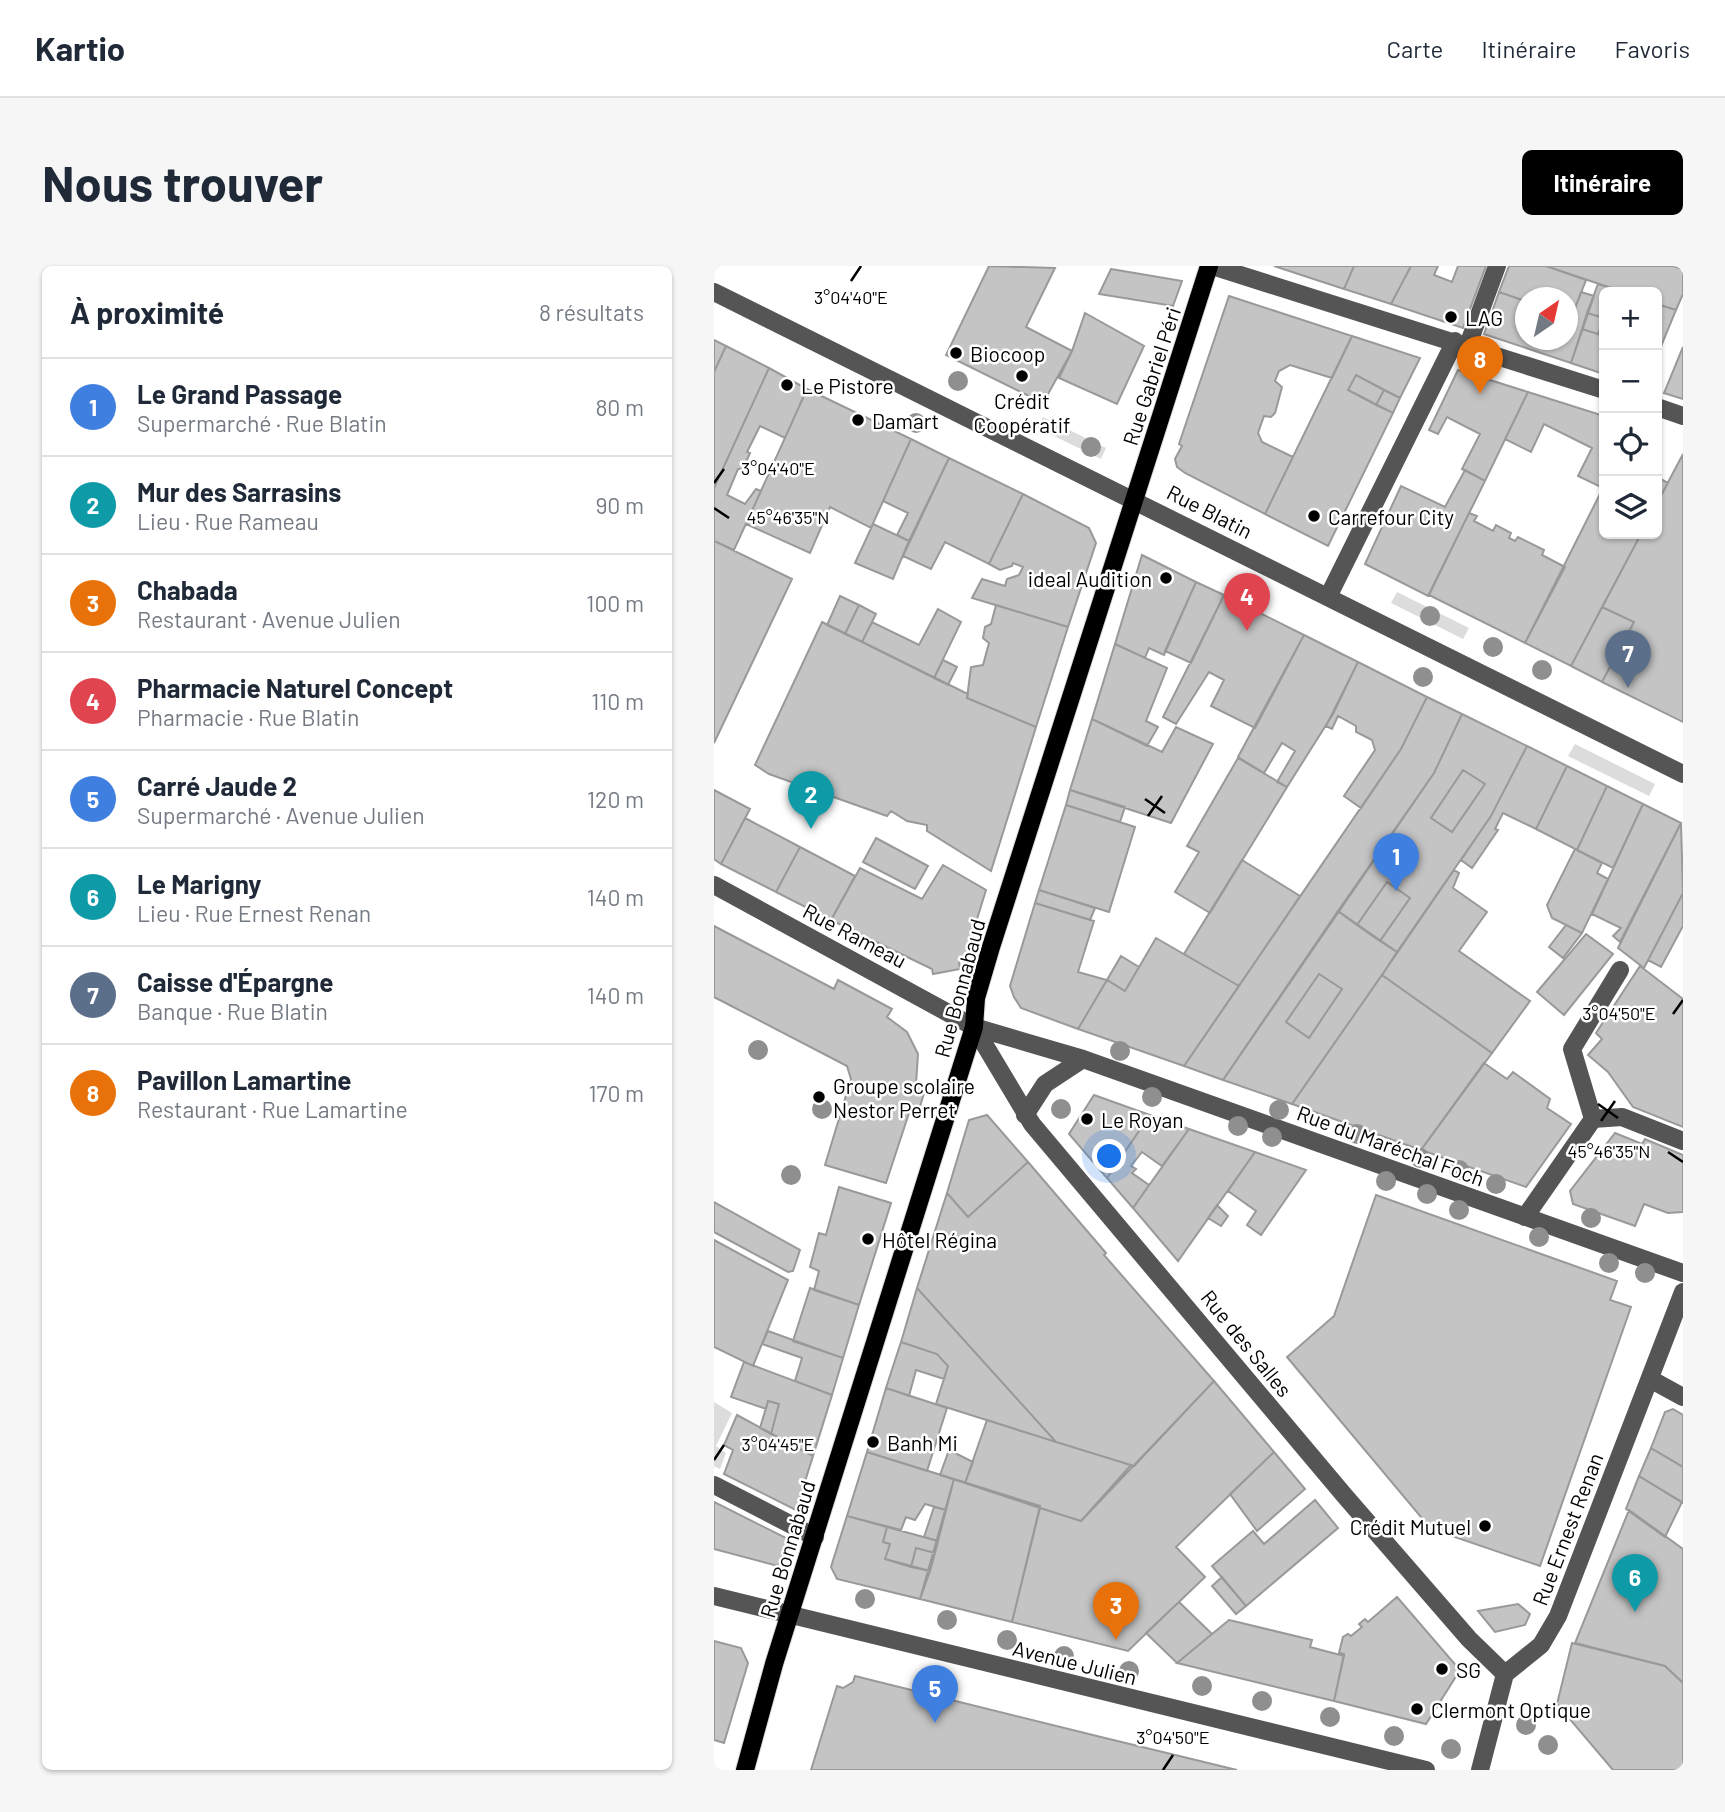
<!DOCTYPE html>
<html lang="fr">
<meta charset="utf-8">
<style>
body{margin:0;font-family:Barlow,sans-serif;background:#f6f6f7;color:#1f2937}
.controls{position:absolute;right:21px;top:21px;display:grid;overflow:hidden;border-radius:10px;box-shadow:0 2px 5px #0004}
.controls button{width:63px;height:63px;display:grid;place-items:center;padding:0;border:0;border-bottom:2px solid #e0e1e3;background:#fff;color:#1f2937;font:35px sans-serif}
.compass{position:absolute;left:801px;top:21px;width:63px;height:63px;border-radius:50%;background:#fff;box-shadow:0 2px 5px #0004;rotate:34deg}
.you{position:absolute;left:396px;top:891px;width:24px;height:24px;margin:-18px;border:5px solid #fff;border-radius:50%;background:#1a73e8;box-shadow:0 0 0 10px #1a73e833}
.badge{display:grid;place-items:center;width:46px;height:46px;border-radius:50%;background:#000;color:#fff;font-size:23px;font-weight:700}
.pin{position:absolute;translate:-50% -58px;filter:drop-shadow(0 2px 4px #0008)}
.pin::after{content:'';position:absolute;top:37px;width:24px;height:21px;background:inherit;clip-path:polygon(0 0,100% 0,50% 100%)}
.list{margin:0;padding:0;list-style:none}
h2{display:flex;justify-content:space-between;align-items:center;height:91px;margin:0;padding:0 28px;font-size:30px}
h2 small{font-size:23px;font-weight:400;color:#747a83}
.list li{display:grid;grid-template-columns:46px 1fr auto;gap:21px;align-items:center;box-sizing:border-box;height:98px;padding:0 28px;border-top:2px solid #e0e1e3}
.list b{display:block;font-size:26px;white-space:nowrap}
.list p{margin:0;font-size:23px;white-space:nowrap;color:#747a83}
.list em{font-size:23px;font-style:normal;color:#747a83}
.icon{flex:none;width:38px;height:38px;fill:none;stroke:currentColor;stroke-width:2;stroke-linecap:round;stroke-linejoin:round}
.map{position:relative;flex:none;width:969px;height:1504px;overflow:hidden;border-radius:10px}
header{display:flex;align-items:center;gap:42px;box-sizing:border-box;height:98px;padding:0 35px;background:#fff;border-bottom:2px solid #e0e1e3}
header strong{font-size:33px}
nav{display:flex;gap:38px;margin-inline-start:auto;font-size:24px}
.intro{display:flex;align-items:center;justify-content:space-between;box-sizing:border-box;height:168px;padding:0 42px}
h1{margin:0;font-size:49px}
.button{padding:18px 32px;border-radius:10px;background:#000;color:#fff;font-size:24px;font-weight:700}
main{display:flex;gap:42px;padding:0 42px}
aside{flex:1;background:#fff;border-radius:10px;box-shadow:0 2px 5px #0004}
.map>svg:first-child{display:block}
.green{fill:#dcdcdc}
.building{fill:#c4c4c4;stroke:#999;stroke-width:2;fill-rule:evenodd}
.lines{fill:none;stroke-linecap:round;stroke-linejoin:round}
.major-casing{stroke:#dbdbdb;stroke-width:20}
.minor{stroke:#555;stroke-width:18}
.major{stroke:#000;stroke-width:18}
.tree{fill:#8f8f8f}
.ticks{fill:none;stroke:#000;stroke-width:2.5}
.poi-dot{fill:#000;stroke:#fff;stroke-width:2.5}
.labels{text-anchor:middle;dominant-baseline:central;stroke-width:5;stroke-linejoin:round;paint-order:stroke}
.poi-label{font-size:21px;fill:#000;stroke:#fff;text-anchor:start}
.street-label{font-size:21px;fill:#000;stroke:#fff}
.ticks-label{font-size:18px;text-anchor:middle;fill:#000;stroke:#fff;stroke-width:5;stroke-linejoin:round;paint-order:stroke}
</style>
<header>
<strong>Kartio</strong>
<nav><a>Carte</a><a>Itinéraire</a><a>Favoris</a></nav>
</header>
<div class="intro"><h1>Nous trouver</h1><a class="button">Itinéraire</a></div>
<main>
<aside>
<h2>À proximité<small>8 résultats</small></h2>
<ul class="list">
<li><span class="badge" style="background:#3f7fe0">1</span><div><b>Le Grand Passage</b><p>Supermarché · Rue Blatin</p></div><em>80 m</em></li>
<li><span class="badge" style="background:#0f9aa8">2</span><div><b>Mur des Sarrasins</b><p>Lieu · Rue Rameau</p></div><em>90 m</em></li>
<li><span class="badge" style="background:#e8710a">3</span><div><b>Chabada</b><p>Restaurant · Avenue Julien</p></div><em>100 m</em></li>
<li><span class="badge" style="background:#e0444e">4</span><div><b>Pharmacie Naturel Concept</b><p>Pharmacie · Rue Blatin</p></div><em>110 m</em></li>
<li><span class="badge" style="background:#3f7fe0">5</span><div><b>Carré Jaude 2</b><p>Supermarché · Avenue Julien</p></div><em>120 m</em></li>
<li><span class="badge" style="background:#0f9aa8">6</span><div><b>Le Marigny</b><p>Lieu · Rue Ernest Renan</p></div><em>140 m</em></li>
<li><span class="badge" style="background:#5c6f8a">7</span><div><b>Caisse d'Épargne</b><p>Banque · Rue Blatin</p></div><em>140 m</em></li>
<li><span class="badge" style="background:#e8710a">8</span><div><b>Pavillon Lamartine</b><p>Restaurant · Rue Lamartine</p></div><em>170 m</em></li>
</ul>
</aside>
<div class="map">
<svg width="969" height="1504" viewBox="0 0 969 1504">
<rect width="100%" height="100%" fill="#fff"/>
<path class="green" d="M329 151 392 182 387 193 324 162Z
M683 326 755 362 749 373 677 337Z
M861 478 941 518 935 530 854 490Z
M0 1136 18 1147 2 1180 12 1187 6 1203 0 1200Z"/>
<path class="building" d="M275 0 341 2 312 61 358 85 329 137 232 89Z
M560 0H640L630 23Z
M640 0H697L677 38 630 23Z
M697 0H724L720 9 738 16 744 0H772L749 62 677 38Z
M795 0H832L872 14 858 50 853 48V32H811V35L785 26Z
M832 0H959L969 3V28L962 44 943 38V26H909Z
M397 3 468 15 459 40 385 28Z
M884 18 909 26H890V52L873 47Z
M785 26 811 35V74H853V48L858 50 867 26 880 30 857 97 770 68Z
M515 30 638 70 618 112 576 99 565 105 561 115 568 121 561 147 557 151 550 150 544 167 548 176 579 191 551 248 471 207 463 201 461 193 468 180 465 178Z
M943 38 962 44 943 90Z
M371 47 430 80 403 138 345 112 358 85Z
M873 47 890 52 884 68 868 63Z
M868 63 890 70V108L857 97Z
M638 70 706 92 686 132 642 109 634 124 679 147 614 280 551 248Z
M0 74 12 80 0 106Z
M12 80 55 102 0 222V106Z
M969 81V133L950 127Z
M55 102 93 123 71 172 46 160 33 186 36 187 29 203H24L13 229 31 238 42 223 47 225 20 284 0 275V222Z
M744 104 814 126 771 215 748 203 766 168 733 151 724 168 715 164Z
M642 109 670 124 662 139 634 124Z
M93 123 197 173 157 262 116 241 96 287 32 258Z
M670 124 686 132 679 147 662 139Z
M814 126 890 150 889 222 864 210 878 182 830 158 817 186 791 173Z
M197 173 235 192 195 275 183 269 194 247 169 235Z
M969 188V456L888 416 920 356 888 341 927 268H943V237Z
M235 192 309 228 275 298 231 276 217 303 189 290Z
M751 204 771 215 714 330 651 298 687 220 731 241Z
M943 211 954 217 943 237Z
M890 220V268H927L857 400 811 377Z
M309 228 375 262 382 277 354 361 258 332 268 313 291 320 293 313 305 309 309 301 299 297 298 300 286 304 275 298Z
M755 247 763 250 760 255 779 265 782 259 797 267 795 272 801 275 804 271 830 284 828 289 851 301 811 377 715 329Z
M159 258 195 275 179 313 141 297Z
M0 275 78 313 0 477Z
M428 289 482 316 450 389 435 382 431 392 401 378Z
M482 316 510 329 477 397 451 385Z
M510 329 590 369 541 462 497 440 510 414 495 406 462 458 449 451Z
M126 330 145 339 131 368 113 359Z
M145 339 162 348 148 376 131 368Z
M282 339 354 361 322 461 253 432 257 401 269 399 275 377 269 372 271 361 277 358Z
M888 341 920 356 888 416 857 400Z
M224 343 247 356 220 412 148 376 158 356 205 379Z
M108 356 254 428 253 432 322 461 277 605 213 565V559L193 555 177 545 173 550 55 508 41 499Z
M590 369 644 396 619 448 573 521 563 516 581 485 568 477 550 507 524 491Z
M401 378 453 402 432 455 444 461 433 480 378 453Z
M229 394 243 401 234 419 220 412Z
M644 396 713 431 687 483 647 542 630 530 661 484 658 474 642 466V460L624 450 618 463 612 460Z
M713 431 748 448 720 507 509 814 470 800 687 483Z
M748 448 813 480 777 550 683 686 666 675 696 632 673 616 643 659 624 645 720 507ZM749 504 771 518 738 566 717 552Z
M378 453 448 486 462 461 499 478 457 557 356 524Z
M813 480 853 500 822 563 789 547 781 563 784 564 782 567 758 602 747 594 777 550Z
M524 492 573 521 496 647 461 626 485 586 473 580Z
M853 500 893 520 863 584 822 563Z
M749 504 771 518 738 566 717 552Z
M893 520 929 538 899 602 863 584Z
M0 524 36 543 7 598 0 593Z
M356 524 411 541 406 556 352 539Z
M929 538 967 557 906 676 899 670 907 662 878 648Z
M352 539 421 561 395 646 325 624Z
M31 552 86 581 62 626 7 598Z
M967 557 969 627 930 702 904 682Z
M162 572 214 600 201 623 149 596Z
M86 581 141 610 117 654 62 626Z
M861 583 888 597 883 607 894 613 868 667 838 652 833 639Z
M528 594 586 630 525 720 470 688Z
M229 599 272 624 251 692 245 694 246 703 219 708 218 703 117 654 146 602 208 633Z
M740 604 745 607 739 622 773 646 745 685 816 735 778 787 668 709Z
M673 616 696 632 666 675 643 659Z
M325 624 381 642 376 654 321 637Z
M969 627V660L947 701 934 694Z
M321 637 380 655 364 706 393 714 364 763 307 742 300 731 296 720Z
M624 645 683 686 668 709 578 838 509 814ZM605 708 628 723 595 772 572 756Z
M852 659 868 667 849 692 835 681Z
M0 660 120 723 124 714 178 743 173 751 193 766 204 788 202 818 212 821 205 844 197 841 172 917 111 899 137 813 133 800 0 731Z
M872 668 899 688 850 749 823 726Z
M442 672 525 720 470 800 364 763 393 714 411 725Z
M407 690 425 701 411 725 393 714Z
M926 700 969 733V861L919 841 894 806 874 789 888 773 882 767Z
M605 708 628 723 595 772 572 756Z
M668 709 778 787 707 884 578 838Z
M770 797 793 813 799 806 836 833 833 842 857 858 812 921 707 884Z
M380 829 436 849 393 912 355 868Z
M273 849 314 896 254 951 233 927 255 854Z
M436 849 475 863 448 900 428 886 417 900 422 903 418 907 435 919 419 942 393 912Z
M475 863 541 886 464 995 419 942Z
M901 867 928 878 931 873 969 889V946L954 947 930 938 921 960 859 938 856 925Z
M541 886 592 904 547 969 533 959 542 945 514 925Z
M314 896 392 987 390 989 500 1115 420 1200 342 1176 203 1022 233 927 254 951Z
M125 921 177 937 145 1039 100 1024 105 1005 96 1001 105 967 112 969Z
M662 929 903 1015 896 1034 917 1041 826 1300 717 1263 573 1091 620 1050Z
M0 936 86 984 79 1005 74 1006 0 966Z
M503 939 514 950 507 960 494 952Z
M0 974 74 1014 39 1100 0 1081Z
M96 1022 145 1039 129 1092 79 1075Z
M203 1022 342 1176 222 1138 234 1100 223 1088 187 1076Z
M54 1065 129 1092 118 1129 81 1115 88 1092 48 1078Z
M187 1076 223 1088 234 1100 230 1113 202 1104 195 1130 172 1122Z
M30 1096 118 1129 99 1190 57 1168 65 1138 54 1135 52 1143 17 1131Z
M500 1115 560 1186 462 1281 491 1311 414 1385 298 1356 326 1242 367 1255Z
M172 1122 233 1142 213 1205 153 1186Z
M54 1135 65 1138 57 1168 46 1162Z
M959 1143 969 1149V1201L937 1182 951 1146Z
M23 1149 99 1190 82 1244 10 1208 19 1184 10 1179Z
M273 1154 342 1176 417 1199 367 1255 326 1242 251 1217Z
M937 1182 969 1201V1237L925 1210Z
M235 1184 259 1196 251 1217 226 1209Z
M153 1186 240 1213 232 1244 211 1238 201 1254 192 1251 187 1264 133 1250Z
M560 1186 591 1223 543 1265 516 1228Z
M925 1210 968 1236 951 1271 912 1243Z
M240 1213 326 1240 298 1356 206 1333Z
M601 1234 624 1262 532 1340 498 1300 539 1265 550 1278Z
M0 1236 74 1273 64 1300 0 1283Z
M220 1241 232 1244 224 1275 210 1271Z
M915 1244 969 1283V1417L951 1400 861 1377Z
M133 1250 173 1261 169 1276 176 1278 171 1293 216 1305 206 1333 123 1313 117 1301Z
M173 1261 224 1275 221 1287 202 1282 197 1301 171 1293 176 1278 169 1276Z
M202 1282 221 1287 216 1305 197 1301Z
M508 1311 532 1340 522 1348 498 1320Z
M683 1331 746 1404 712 1458 620 1435 630 1388 625 1387 629 1371 634 1368 637 1370 648 1361 645 1358 651 1353 654 1356Z
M465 1336 498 1368 463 1397 432 1367Z
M804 1338 816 1348 811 1359 781 1366 764 1345Z
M515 1354 598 1374 596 1381 630 1390 620 1435 463 1397Z
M0 1375 27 1382 34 1397 10 1477 0 1474Z
M858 1377 951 1400 969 1417V1504H899L843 1438Z
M141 1410 391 1472 523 1504H97L123 1420 129 1422 139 1416Z"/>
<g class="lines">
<defs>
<path id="major" d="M31 1504 60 1398 260 761 262 732 277 681 495 0"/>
</defs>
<use href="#major" class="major-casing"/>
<path class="minor" d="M498 0 890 124
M0 26 969 508
M754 79 783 0
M943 141 969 150
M614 331 741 75
M0 619 260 761 369 793 969 1007
M260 761 318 858 630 1229 755 1373 791 1408
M311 849 331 818 369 793
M879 853 908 851 969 875
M811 951 879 853 858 783 906 704
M936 1113 969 1131
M0 1219 101 1271
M0 1330 712 1504
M766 1504 791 1408 827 1379 844 1350 969 1026"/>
<use href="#major" class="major"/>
</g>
<g class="tree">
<circle cx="244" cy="115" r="10"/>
<circle cx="202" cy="157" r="10"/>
<circle cx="377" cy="181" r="10"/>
<circle cx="545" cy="328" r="10"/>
<circle cx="716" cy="350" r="10"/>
<circle cx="779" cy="381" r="10"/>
<circle cx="828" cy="404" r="10"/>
<circle cx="709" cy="411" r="10"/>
<circle cx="44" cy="784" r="10"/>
<circle cx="406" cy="785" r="10"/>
<circle cx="438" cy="831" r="10"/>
<circle cx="108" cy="843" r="10"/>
<circle cx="347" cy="843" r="10"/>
<circle cx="565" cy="844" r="10"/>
<circle cx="524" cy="860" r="10"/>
<circle cx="643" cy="868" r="10"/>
<circle cx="558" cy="871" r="10"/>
<circle cx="706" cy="892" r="10"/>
<circle cx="745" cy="904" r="10"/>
<circle cx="77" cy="909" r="10"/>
<circle cx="672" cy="915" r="10"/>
<circle cx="782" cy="918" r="10"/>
<circle cx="713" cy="928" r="10"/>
<circle cx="745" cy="944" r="10"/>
<circle cx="877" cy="952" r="10"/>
<circle cx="825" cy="971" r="10"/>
<circle cx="895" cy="997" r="10"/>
<circle cx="931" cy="1007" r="10"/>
<circle cx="151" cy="1333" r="10"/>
<circle cx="233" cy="1354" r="10"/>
<circle cx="293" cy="1374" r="10"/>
<circle cx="350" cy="1390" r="10"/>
<circle cx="415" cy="1405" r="10"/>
<circle cx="488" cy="1420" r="10"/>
<circle cx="548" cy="1435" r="10"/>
<circle cx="616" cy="1451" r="10"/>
<circle cx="812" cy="1459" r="10"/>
<circle cx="680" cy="1470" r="10"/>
<circle cx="834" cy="1479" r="10"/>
<circle cx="737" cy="1483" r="10"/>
</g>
<path class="ticks" d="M137 15 147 0M0 217 10 203M0 242 15 252M431 533 451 547M434 550 448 530M959 748 969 734M884 838 904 852M887 855 901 835M954 886 969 896M0 1194 10 1179M449 1504 459 1489"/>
<g class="poi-dot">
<circle cx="737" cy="51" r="7"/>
<circle cx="242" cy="87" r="7"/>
<circle cx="308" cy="110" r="7"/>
<circle cx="73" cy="119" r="7"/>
<circle cx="144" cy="154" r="7"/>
<circle cx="600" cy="250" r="7"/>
<circle cx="452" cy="312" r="7"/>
<circle cx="105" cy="831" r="7"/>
<circle cx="373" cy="853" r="7"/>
<circle cx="154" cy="973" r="7"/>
<circle cx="159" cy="1176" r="7"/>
<circle cx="771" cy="1260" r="7"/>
<circle cx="728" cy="1403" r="7"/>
<circle cx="703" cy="1443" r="7"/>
</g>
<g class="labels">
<g class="poi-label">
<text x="751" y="51">LAG</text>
<text x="256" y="87">Biocoop</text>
<text x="87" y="119">Le Pistore</text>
<text x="308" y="134" text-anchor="middle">Crédit<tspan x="308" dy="24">Coopératif</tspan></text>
<text x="158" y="154">Damart</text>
<text x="614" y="250">Carrefour City</text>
<text x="438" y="312" text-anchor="end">ideal Audition</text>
<text x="119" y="819">Groupe scolaire<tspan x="119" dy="24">Nestor Perret</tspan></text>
<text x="387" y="853">Le Royan</text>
<text x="168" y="973">Hôtel Régina</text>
<text x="173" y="1176">Banh Mi</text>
<text x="757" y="1260" text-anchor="end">Crédit Mutuel</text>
<text x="742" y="1403">SG</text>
<text x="717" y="1443">Clermont Optique</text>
</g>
<g class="street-label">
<text transform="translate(437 110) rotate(-72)">Rue Gabriel Péri</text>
<text transform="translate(496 245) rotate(27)">Rue Blatin</text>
<text transform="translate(141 669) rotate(28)">Rue Rameau</text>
<text transform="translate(245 722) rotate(-75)">Rue Bonnabaud</text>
<text transform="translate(677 879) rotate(20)">Rue du Maréchal Foch</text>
<text transform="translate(533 1077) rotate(51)">Rue des Salles</text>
<text transform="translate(853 1263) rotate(-69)">Rue Ernest Renan</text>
<text transform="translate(73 1283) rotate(-73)">Rue Bonnabaud</text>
<text transform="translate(361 1396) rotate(14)">Avenue Julien</text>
</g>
</g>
<g class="ticks-label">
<text x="137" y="38">3°04'40"E</text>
<text x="64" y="209">3°04'40"E</text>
<text x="74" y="258">45°46'35"N</text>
<text x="905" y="754">3°04'50"E</text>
<text x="895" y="892">45°46'35"N</text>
<text x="64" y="1185">3°04'45"E</text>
<text x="459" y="1478">3°04'50"E</text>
</g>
</svg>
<div class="controls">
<button>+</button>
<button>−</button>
<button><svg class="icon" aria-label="locate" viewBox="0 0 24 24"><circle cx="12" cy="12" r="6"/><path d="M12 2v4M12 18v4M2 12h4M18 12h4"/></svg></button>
<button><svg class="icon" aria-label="layers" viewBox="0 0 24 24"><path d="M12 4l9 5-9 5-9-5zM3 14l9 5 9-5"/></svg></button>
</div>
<svg class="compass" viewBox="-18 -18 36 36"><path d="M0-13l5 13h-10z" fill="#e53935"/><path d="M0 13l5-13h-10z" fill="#747a83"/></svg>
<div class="you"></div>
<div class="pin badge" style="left:682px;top:625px;background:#3f7fe0">1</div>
<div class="pin badge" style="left:97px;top:563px;background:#0f9aa8">2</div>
<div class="pin badge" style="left:402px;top:1374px;background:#e8710a">3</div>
<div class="pin badge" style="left:533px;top:365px;background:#e0444e">4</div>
<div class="pin badge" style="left:221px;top:1457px;background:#3f7fe0">5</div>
<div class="pin badge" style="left:921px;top:1346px;background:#0f9aa8">6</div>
<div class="pin badge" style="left:914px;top:422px;background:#5c6f8a">7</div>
<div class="pin badge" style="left:766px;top:128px;background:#e8710a">8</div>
</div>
</main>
